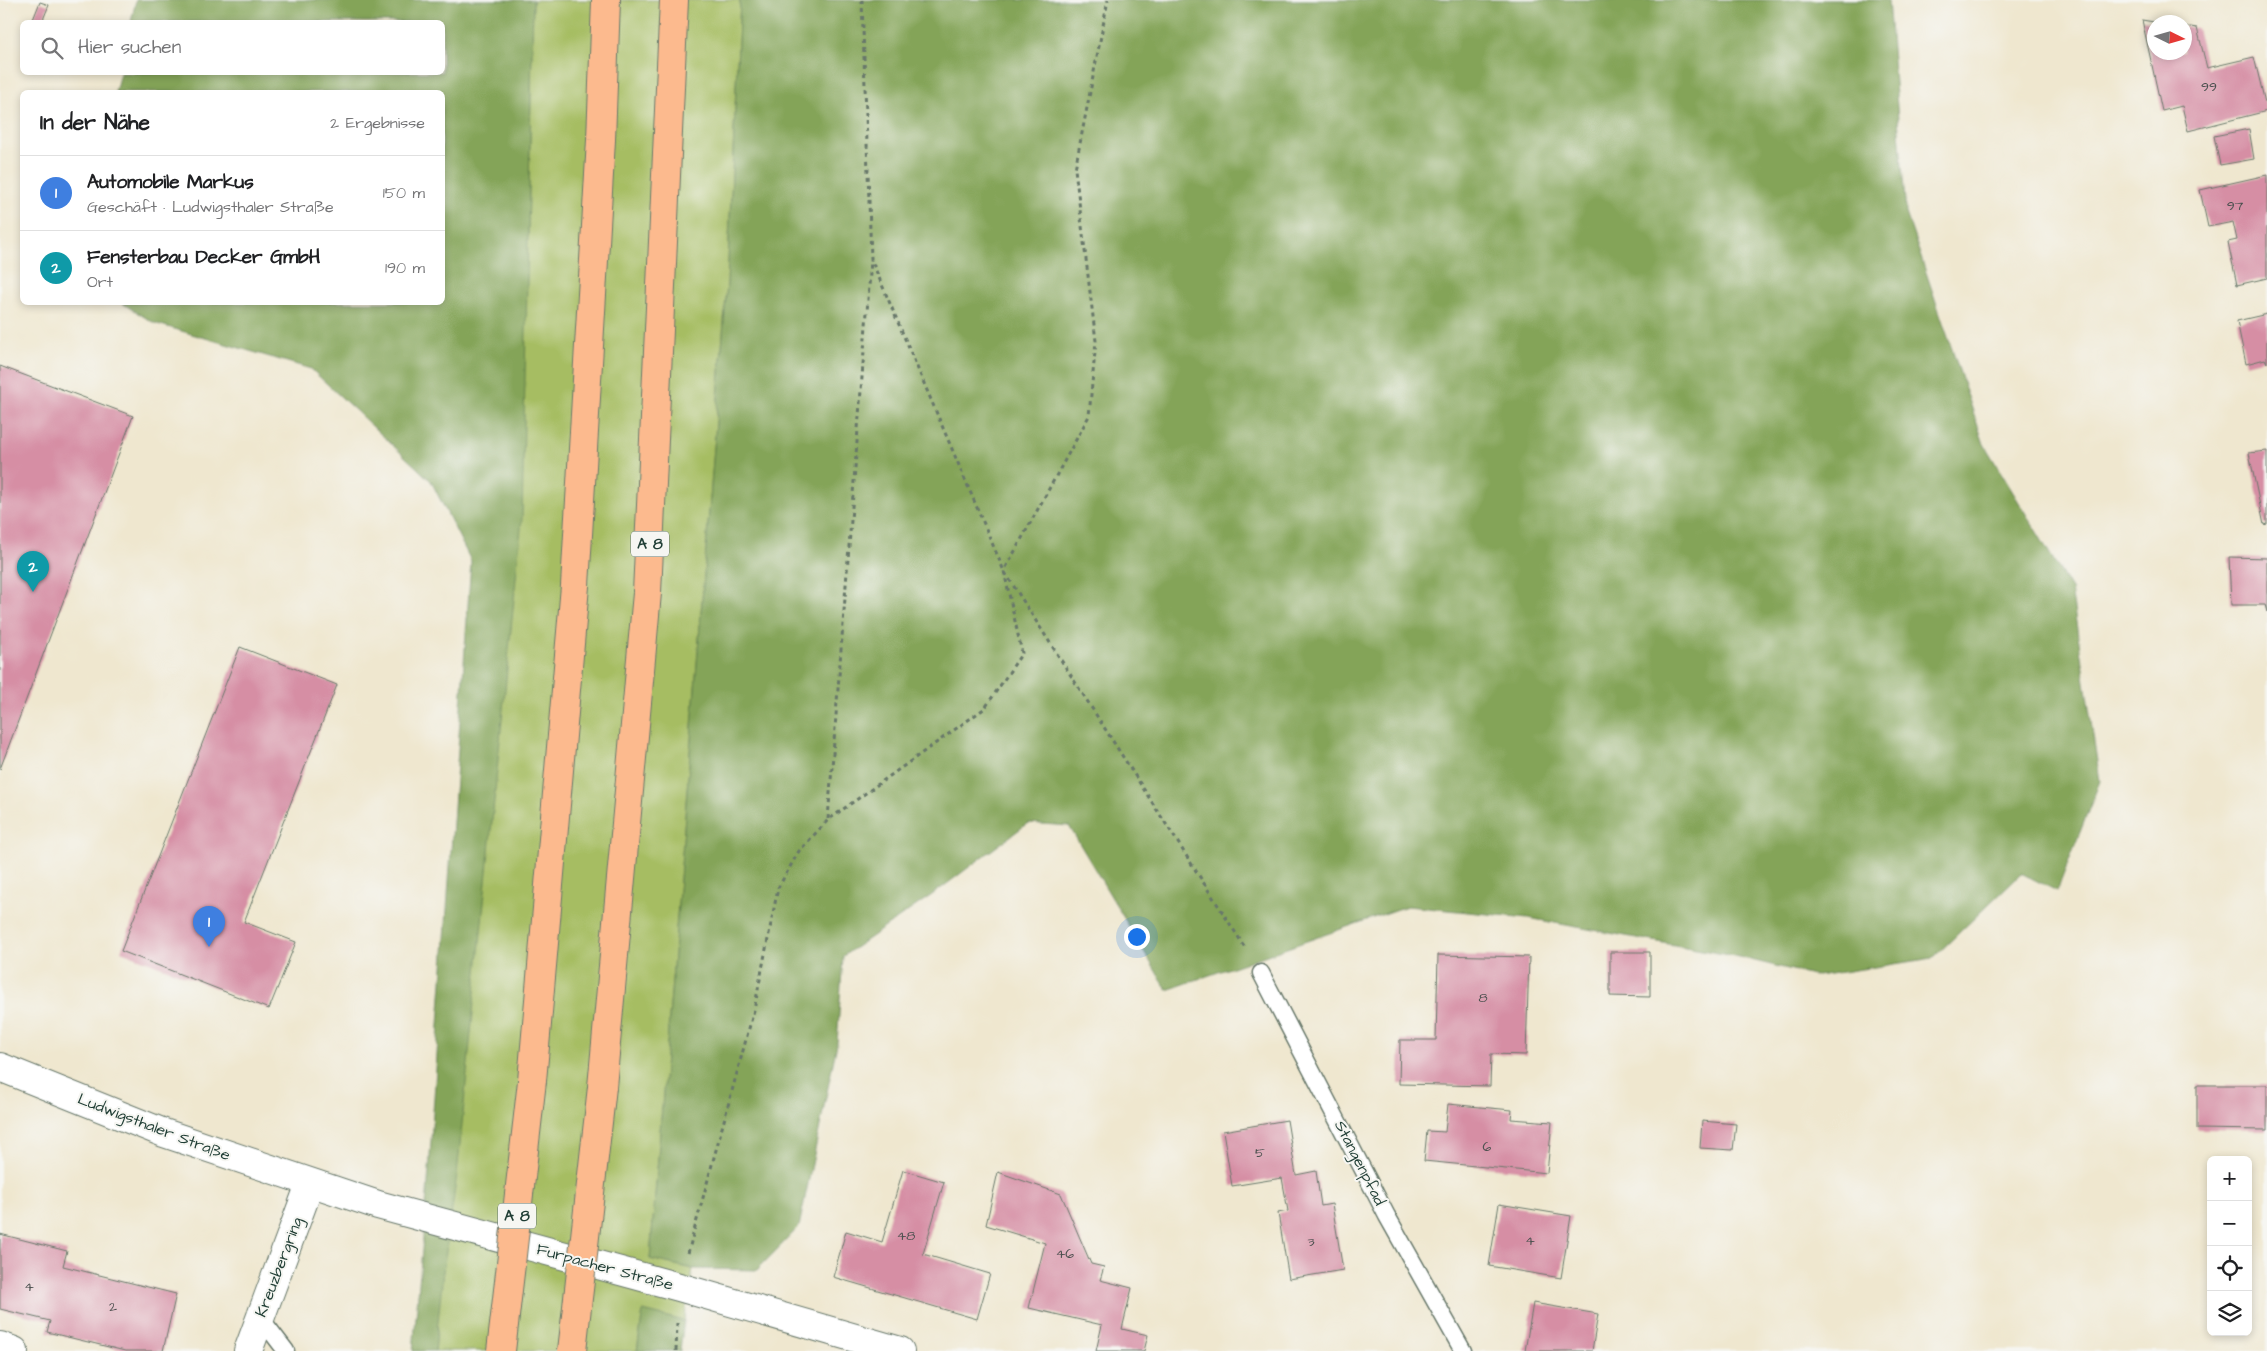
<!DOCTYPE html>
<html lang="de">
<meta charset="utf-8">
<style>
body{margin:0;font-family:"Architects Daughter",sans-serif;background:#f2f2f2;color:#202124}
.controls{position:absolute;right:15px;bottom:15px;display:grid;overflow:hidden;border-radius:8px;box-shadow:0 2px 8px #0003}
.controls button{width:45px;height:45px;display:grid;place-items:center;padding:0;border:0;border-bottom:1px solid #e0e0e0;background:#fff;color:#202124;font:25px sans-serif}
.compass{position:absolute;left:2147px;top:15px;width:45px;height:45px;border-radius:50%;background:#fff;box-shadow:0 2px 8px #0003;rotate:95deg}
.you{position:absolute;left:1136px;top:936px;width:18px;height:18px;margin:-12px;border:4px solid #fff;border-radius:50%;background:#1a73e8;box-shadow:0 0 0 8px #1a73e833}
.badge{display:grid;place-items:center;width:32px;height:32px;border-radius:50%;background:#1f6fb2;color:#fff;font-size:16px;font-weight:700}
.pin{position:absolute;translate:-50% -41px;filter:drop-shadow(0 1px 2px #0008)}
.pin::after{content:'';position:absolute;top:26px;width:18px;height:15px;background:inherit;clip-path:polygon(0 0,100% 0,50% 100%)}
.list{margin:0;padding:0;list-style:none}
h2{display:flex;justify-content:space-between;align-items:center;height:65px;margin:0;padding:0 20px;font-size:21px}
h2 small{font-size:16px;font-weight:400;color:#757577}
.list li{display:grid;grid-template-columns:32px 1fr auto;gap:15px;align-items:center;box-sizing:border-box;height:75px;padding:0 20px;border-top:1px solid #e0e0e0}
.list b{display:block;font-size:19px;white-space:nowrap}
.list p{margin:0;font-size:16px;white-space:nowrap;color:#757577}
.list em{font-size:16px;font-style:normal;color:#757577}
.icon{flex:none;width:28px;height:28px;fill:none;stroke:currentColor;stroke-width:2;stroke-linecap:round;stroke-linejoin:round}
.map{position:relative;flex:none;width:2267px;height:1351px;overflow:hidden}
.search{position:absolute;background:#fff;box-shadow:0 2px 8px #0003;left:20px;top:20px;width:425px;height:55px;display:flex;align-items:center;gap:12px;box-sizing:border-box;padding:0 18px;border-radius:8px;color:#757577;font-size:19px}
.panel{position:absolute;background:#fff;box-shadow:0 2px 8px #0003;left:20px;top:90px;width:425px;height:215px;border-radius:8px}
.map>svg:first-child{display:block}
.green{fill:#a6bd62;stroke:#627d4b}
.forest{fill:#84a458;stroke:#527046}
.building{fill:#d68ea4}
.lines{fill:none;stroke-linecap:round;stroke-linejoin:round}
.service-casing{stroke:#68786a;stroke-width:19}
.minor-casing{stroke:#68786a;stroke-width:30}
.tertiary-casing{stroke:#68786a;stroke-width:30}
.motorway-casing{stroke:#68786a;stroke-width:30}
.path{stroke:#68786a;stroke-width:3;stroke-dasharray:4 4;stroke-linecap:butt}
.service{stroke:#fff;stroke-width:16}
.minor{stroke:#fff;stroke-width:28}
.tertiary{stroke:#fff;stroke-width:28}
.motorway{stroke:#fcba8e;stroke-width:28}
.motorway-bridge-casing{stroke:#68786a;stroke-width:30;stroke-linecap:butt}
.motorway-bridge{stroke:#fcba8e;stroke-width:28}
.labels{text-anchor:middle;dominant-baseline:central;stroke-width:4;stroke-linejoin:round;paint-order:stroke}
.number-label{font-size:14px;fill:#4d5150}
.shield{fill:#f6f6f2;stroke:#60746d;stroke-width:1}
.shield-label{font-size:15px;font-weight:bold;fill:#1f3d34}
.street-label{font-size:16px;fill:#1f3d34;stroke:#f6f6f2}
</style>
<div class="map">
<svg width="2267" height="1351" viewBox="0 0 2267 1351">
<rect width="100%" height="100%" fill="#f6f6f2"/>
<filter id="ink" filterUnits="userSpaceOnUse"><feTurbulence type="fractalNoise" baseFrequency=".02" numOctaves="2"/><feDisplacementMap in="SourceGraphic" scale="10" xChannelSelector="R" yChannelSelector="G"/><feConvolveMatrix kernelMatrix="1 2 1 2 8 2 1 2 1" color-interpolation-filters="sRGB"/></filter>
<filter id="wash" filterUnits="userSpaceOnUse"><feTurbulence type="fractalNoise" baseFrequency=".0096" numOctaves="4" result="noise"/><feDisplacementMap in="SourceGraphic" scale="20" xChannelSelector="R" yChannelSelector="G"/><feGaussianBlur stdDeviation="1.12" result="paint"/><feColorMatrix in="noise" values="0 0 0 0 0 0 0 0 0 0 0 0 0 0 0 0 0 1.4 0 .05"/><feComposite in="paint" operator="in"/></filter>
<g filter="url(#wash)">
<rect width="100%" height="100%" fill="#efe7cf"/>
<path class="green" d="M533 0H740L727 284 650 1259 693 1269 684 1321 643 1312 637 1351H435L528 234Z"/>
<path class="forest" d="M136 0H533L522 518 457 1174 443 1272 435 1351H413L429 1170 471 561 431 481 311 369 154 323 122 303 442 302V92H115L120 73 442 72V22H131Z
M740 0H1888L1906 213 1984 444 2071 589 2100 781 2057 891 2021 873 1933 958 1817 976 1734 956 1528 918 1407 906 1167 990 1069 826 1028 823 932 895 843 956 837 1044 799 1227 757 1270 693 1269 650 1259 727 284Z
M643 1311 684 1321 680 1351H637Z"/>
<g id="blocks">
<path class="building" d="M40 2 49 5 42 22H32Z
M2142 20 2154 22V52H2184V26L2197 28 2207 68 2254 57 2267 111 2188 131 2182 106 2162 111Z
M2249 129 2254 159 2220 165 2214 136Z
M2267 175V278L2237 285 2228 242 2237 240 2233 222 2208 227 2200 190Z
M2267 314V363L2265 359 2246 364 2237 321Z
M0 366 133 416 0 769Z
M2267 451V524L2264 525 2249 453Z
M2229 557 2267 558V612L2265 605H2231Z
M240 647 337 685 244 922 296 942 269 1009 121 951Z
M1610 952H1650V997L1610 996Z
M1438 955 1529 957 1526 1055 1491 1054 1490 1086 1399 1084 1400 1040H1436Z
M2197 1085H2267V1130L2197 1129Z
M1448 1104 1512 1110 1511 1119 1552 1122 1547 1173 1424 1161 1427 1131 1445 1132Z
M1287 1120 1296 1175 1316 1171 1321 1206 1332 1204 1343 1270 1289 1279 1278 1213 1288 1211 1282 1178 1232 1186 1223 1131Z
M1702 1121 1736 1124 1733 1150 1700 1148Z
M903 1170 944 1182 923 1254 990 1274 977 1319 833 1277 846 1231 882 1242Z
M998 1172 1061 1194 1091 1264 1104 1267 1100 1280 1132 1288 1122 1329 1148 1335 1144 1351H1096L1102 1325 1029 1308 1045 1243 986 1225Z
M1499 1204 1571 1216 1561 1278 1489 1266Z
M0 1234 67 1251 63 1266 176 1294 163 1351H125L47 1332 50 1321 0 1309Z
M1533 1303 1598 1314 1592 1351H1525Z"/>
</g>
</g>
<g filter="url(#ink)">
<use href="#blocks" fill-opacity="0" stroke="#68786a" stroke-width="1"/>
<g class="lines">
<defs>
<path id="service" d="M1261 973 1387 1216 1463 1351
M260 1317 286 1351"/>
<path id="minor" d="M0 1346 14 1351
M248 1351 310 1184"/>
<path id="tertiary" d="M0 1067 164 1133 378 1205 679 1287 900 1351"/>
<path id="motorway" d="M532 1081 575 586 601 140 606 0
M602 1087 647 593 674 0"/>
</defs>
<use href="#service" class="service-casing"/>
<use href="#minor" class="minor-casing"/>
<use href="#tertiary" class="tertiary-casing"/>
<use href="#motorway" class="motorway-casing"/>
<path class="path" d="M862 0 871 259 1004 571 1246 949
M828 819 871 260
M688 1253 754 1010 778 888 799 851 828 820 985 708 1022 653 1004 571 1089 416 1096 341 1075 169 1108 0
M676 1351 677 1323"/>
<use href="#service" class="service"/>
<use href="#minor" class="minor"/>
<use href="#tertiary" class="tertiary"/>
<use href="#motorway" class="motorway"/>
<defs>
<path id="motorway-bridge" d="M501 1351 532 1081
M572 1351 602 1087"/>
</defs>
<use href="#motorway-bridge" class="motorway-bridge-casing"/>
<use href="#motorway-bridge" class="motorway-bridge"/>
</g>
</g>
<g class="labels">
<g class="number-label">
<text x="2209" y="87">99</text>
<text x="2235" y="206">97</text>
<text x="1483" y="998">8</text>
<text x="1487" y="1147">6</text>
<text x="1260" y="1153">5</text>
<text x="906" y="1236">48</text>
<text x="1530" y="1241">4</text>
<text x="1311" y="1242">3</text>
<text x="1065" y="1254">46</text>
<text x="29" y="1287">4</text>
<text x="113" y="1307">2</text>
</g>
<g class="shield">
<rect x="631" y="531.5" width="38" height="25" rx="4"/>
<rect x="498" y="1203.5" width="38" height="25" rx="4"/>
</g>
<g class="shield-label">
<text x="650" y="544">A 8</text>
<text x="517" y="1216">A 8</text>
</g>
<g class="street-label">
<text transform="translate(154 1127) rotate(21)">Ludwigsthaler Straße</text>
<text transform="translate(1360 1163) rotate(63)">Stangenpfad</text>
<text transform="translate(279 1267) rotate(-69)">Kreuzbergring</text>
<text transform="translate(605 1267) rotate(15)">Furpacher Straße</text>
</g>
</g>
</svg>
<div class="controls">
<button>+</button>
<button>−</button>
<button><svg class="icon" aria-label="locate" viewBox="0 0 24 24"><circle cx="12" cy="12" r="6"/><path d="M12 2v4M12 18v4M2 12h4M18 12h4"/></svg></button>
<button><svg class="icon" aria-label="layers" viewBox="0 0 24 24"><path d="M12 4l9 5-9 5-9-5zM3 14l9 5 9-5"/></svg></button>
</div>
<svg class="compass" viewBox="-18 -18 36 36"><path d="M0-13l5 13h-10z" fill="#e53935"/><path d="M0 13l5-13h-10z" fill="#757577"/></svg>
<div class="you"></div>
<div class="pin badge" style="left:209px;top:947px;background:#3f7fe0">1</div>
<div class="pin badge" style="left:33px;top:592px;background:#0f9aa8">2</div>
<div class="search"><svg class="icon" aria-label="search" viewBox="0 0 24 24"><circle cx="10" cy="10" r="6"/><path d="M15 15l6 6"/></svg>Hier suchen</div>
<section class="panel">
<h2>In der Nähe<small>2 Ergebnisse</small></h2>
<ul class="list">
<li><span class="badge" style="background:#3f7fe0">1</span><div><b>Automobile Markus</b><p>Geschäft · Ludwigsthaler Straße</p></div><em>150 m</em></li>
<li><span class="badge" style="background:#0f9aa8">2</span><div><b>Fensterbau Decker GmbH</b><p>Ort</p></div><em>190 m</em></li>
</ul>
</section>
</div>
